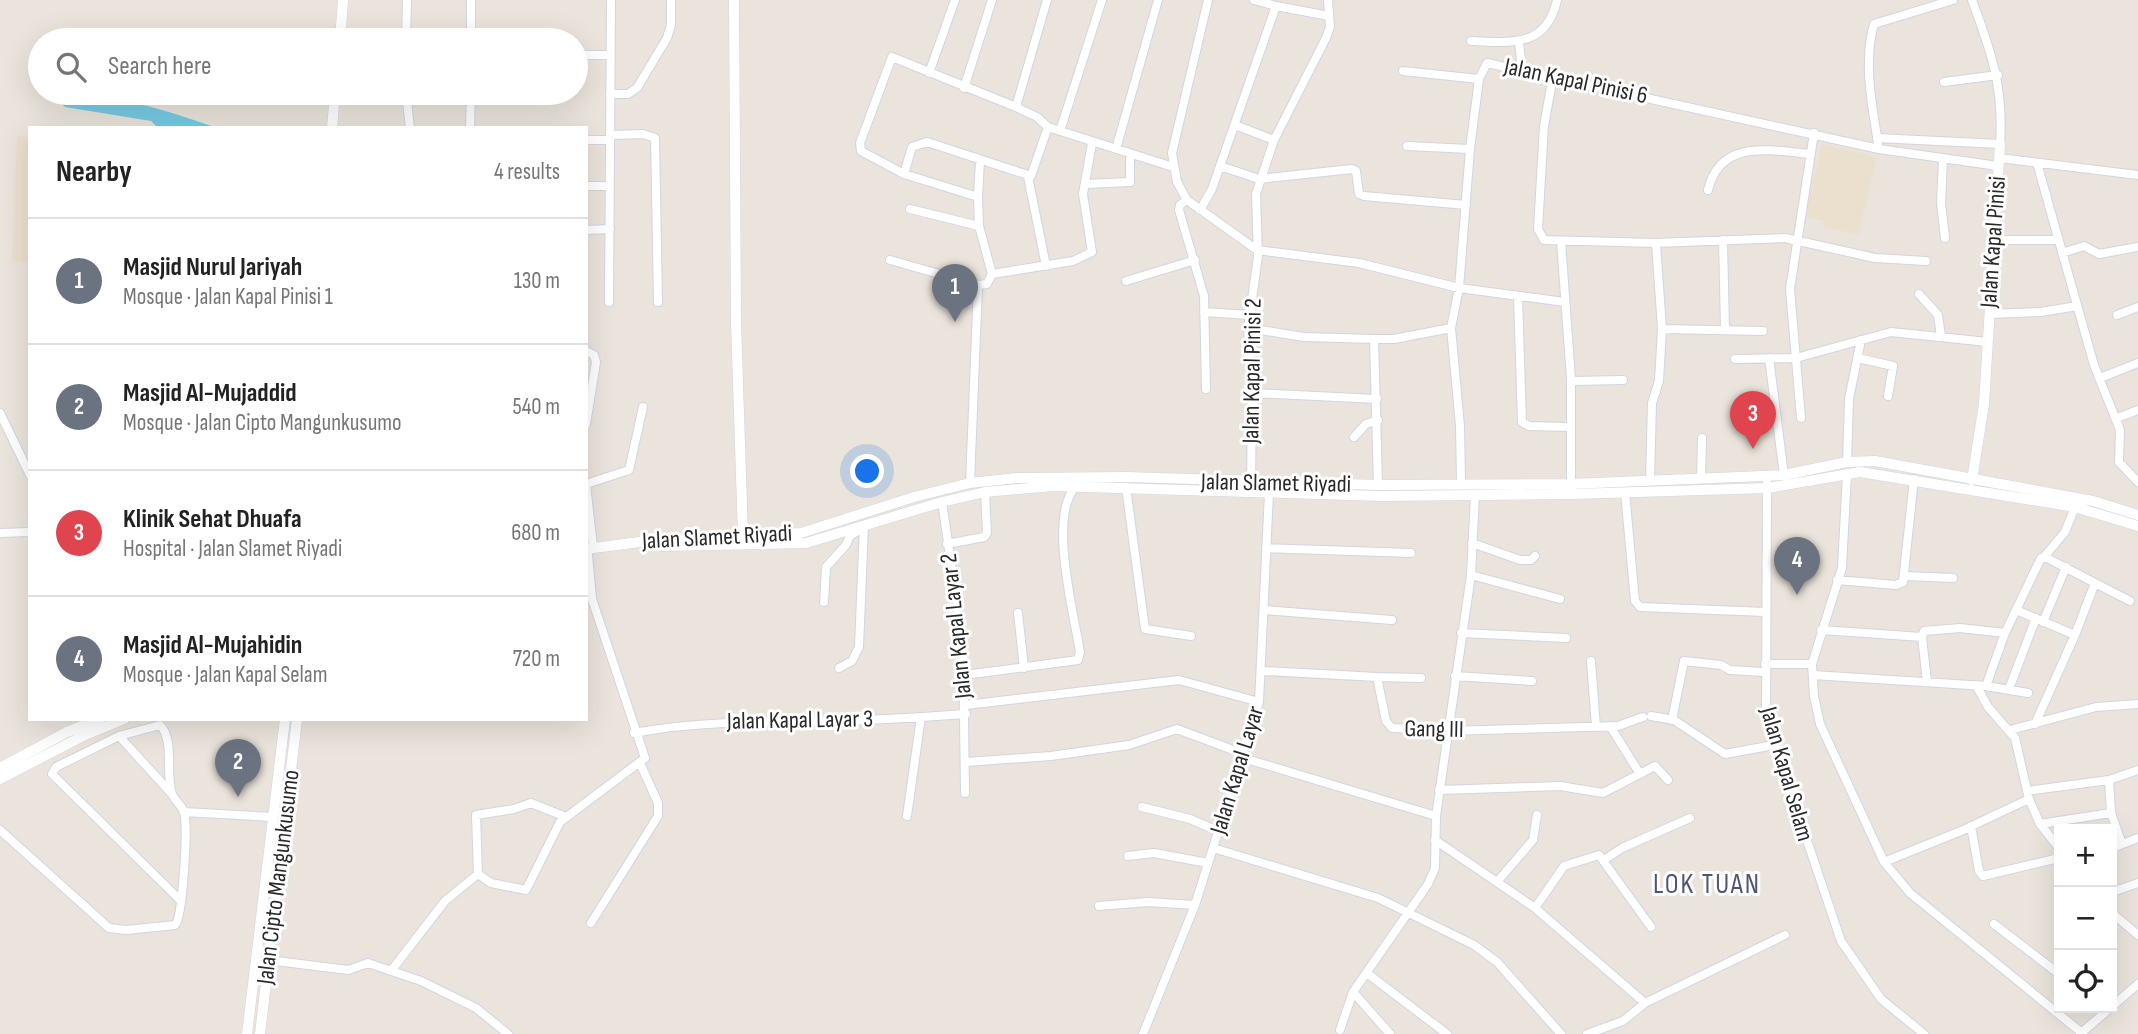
<!DOCTYPE html>
<meta charset="utf-8">
<style>
body{margin:0;font-family:"Sofia Sans Condensed",sans-serif;background:#f6f6f6;color:#222}
.controls{position:absolute;right:21px;bottom:21px;display:grid;overflow:hidden;border-radius:0px;box-shadow:0 7px 28px #0002}
.controls button{width:63px;height:63px;display:grid;place-items:center;padding:0;border:0;border-bottom:2px solid #e0e0e0;background:#fff;color:#222;font:35px sans-serif}
.you{position:absolute;left:868px;top:472px;width:24px;height:24px;margin:-18px;border:5px solid #fff;border-radius:50%;background:#1a73e8;box-shadow:0 0 0 10px #1a73e833}
.badge{display:grid;place-items:center;width:46px;height:46px;border-radius:50%;background:#496ceb;color:#fff;font-size:23px;font-weight:700}
.pin{position:absolute;translate:-50% -58px;filter:drop-shadow(0 2px 4px #0008)}
.pin::after{content:'';position:absolute;top:37px;width:24px;height:21px;background:inherit;clip-path:polygon(0 0,100% 0,50% 100%)}
.list{margin:0;padding:0;list-style:none}
h2{display:flex;justify-content:space-between;align-items:center;height:91px;margin:0;padding:0 28px;font-size:30px}
h2 small{font-size:23px;font-weight:400;color:#767676}
.list li{display:grid;grid-template-columns:46px 1fr auto;gap:21px;align-items:center;box-sizing:border-box;height:126px;padding:0 28px;border-top:2px solid #e0e0e0}
.list b{display:block;font-size:26px;white-space:nowrap}
.list p{margin:0;font-size:23px;white-space:nowrap;color:#767676}
.list em{font-size:23px;font-style:normal;color:#767676}
.icon{flex:none;width:38px;height:38px;fill:none;stroke:currentColor;stroke-width:2;stroke-linecap:round;stroke-linejoin:round}
.map{position:relative;flex:none;width:2138px;height:1034px;overflow:hidden}
.search{position:absolute;background:#fff;box-shadow:0 7px 28px #0002;left:28px;top:28px;width:560px;height:77px;display:flex;align-items:center;gap:18px;box-sizing:border-box;padding:0 24px;border-radius:38px;color:#767676;font-size:26px}
.panel{position:absolute;background:#fff;box-shadow:0 7px 28px #0002;left:28px;top:126px;width:560px;height:595px;border-radius:0px}
.map>svg:first-child{display:block}
.education{fill:#ebe0cd}
.water{fill:#77cbe4}
.lines{fill:none;stroke-linecap:round;stroke-linejoin:round}
.minor-casing{stroke:#d2d5e1;stroke-width:10}
.tertiary-casing{stroke:#d2d5e1;stroke-width:11}
.minor{stroke:#fff;stroke-width:8}
.tertiary{stroke:#fff;stroke-width:10}
.labels{text-anchor:middle;dominant-baseline:central;stroke-width:6;stroke-linejoin:round;paint-order:stroke}
.street-label{font-size:24px;fill:#292929;stroke:#fff}
.quarter-label{font-size:28px;letter-spacing:2px;fill:#4d5676;stroke:#fff}
</style>
<div class="map">
<svg width="2138" height="1034" viewBox="0 0 2138 1034">
<rect width="100%" height="100%" fill="#eae4dc"/>
<path class="education" d="M17 136 30 137V262L12 261Z
M1822 144 1877 157 1858 235 1823 226 1824 221 1805 216Z"/>
<path class="water" d="M61 93C114 93 168 111 217 128H158L151 121 65 107 57 98Z"/>
<g class="lines">
<defs>
<path id="minor" d="M1208 0 1172 153 1177 182 1187 200 1257 250 1359 263 1459 288 1565 302
M1254 0 1276 6
M406 40 407 0
M471 40V0
M1471 41C1510 42 1546 49 1557 0
M1519 42 1522 69
M576 55H610
M1403 71 1479 79
M929 73 955 0
M1553 76 1544 126 1538 229 1544 240 1656 243 1785 238 1875 258 1926 261
M1944 82 1998 75
M964 88 992 0
M406 93 410 128
M610 94H628L637 88 667 38 671 25V0
M1016 107 1047 0
M1235 125 1274 140
M470 128 471 93
M1060 131 1102 0
M610 135 643 134 655 138 658 302
M1877 138 2000 144C2004 88 1991 51 1972 0
M586 140H610
M1878 143C1872 105 1863 62 1874 24L1953 0
M1407 146 1470 149
M1116 149 1158 0
M1999 158 2138 175
M1943 160 1941 203 1945 238
M2037 163 2094 365 2120 430 2119 462 2138 482
M1220 166 1259 179 1352 169 1356 171 1359 194 1364 196 1466 205
M904 174 912 147 927 142 1031 176 1048 127
M1028 177 1046 266
M1085 184 1130 182V155
M586 186H610
M1708 190C1720 139 1770 150 1810 154
M978 197 980 160
M1187 200 1180 205 1179 210 1204 296 1206 389
M910 209 979 226
M1200 210 1212 189 1276 6 1329 16
M586 230 610 229
M1723 240 1725 329
M1994 240H2058
M1561 241 1571 379V488
M2062 253 2084 246 2099 254 2138 247
M890 260 978 285 987 284 992 274 979 226 978 197 904 174 861 151 860 143 892 57 1016 107 1037 117 1048 127 1173 167
M992 274 1073 261 1092 252 1083 194 1092 143
M1126 281 1195 260
M1919 294 1938 315 1941 336
M1518 297 1522 422 1529 426 1570 427
M609 302 611 0
M1204 312 1249 315
M1989 314 2041 312 2077 306
M2117 315 2138 307
M1248 328 1304 337 1374 339
M1662 329 1763 331
M586 351 594 355 596 362 586 424
M1769 358 1784 475
M1858 358 1893 366 1888 396
M1735 359 1796 358 1891 332 1988 342
M2100 378 2138 363
M1571 381 1623 380
M1252 393 1377 399
M0 413 30 475
M1801 418 1790 289 1814 133
M2117 418 2138 410
M1354 437 1366 424 1378 420
M1847 462 1849 399 1861 340
M1847 474 1842 568 1812 664 1814 696 1820 724 1884 862 1910 893 2082 1033
M1767 476 1766 719 1841 941 1881 999 1924 1034
M1701 479 1702 438
M1650 481 1652 403 1659 381 1662 329 1656 243
M1461 482 1460 426 1451 328 1459 288 1470 149 1479 79 1487 63 1879 149 1998 166
M970 483 978 285
M586 484 629 470 643 407
M586 485 593 547
M1378 485 1374 339H1394L1451 328
M1126 487 1145 629 1191 636
M1625 492 1635 601 1640 607 1765 612
M1251 493 1252 393 1248 328 1258 256 1256 194 1274 140 1326 38 1330 27 1328 0
M942 502 963 644 965 793
M0 533 30 532
M1472 543 1520 560H1531L1535 556
M947 544 984 537 987 533 985 492
M1266 548 1411 553
M2044 557 2065 532 2075 507
M1471 575 1560 599
M1905 576 1953 578
M1837 580 1896 585 1903 582 1914 479
M2095 583 2130 601
M824 602 826 567 846 545 850 536 861 529
M1265 610 1392 620
M2016 610 2075 635 2035 724
M1018 613 1024 668
M2043 622 2066 567
M1821 630 1922 637
M1461 633 1566 638
M1591 661 1596 727
M1765 664H1812
M839 668 852 661 859 647 864 525
M1263 671 1377 677 1386 721 1392 728 1447 731 1618 726 1643 717
M965 675 1078 660 1080 652C1074 614 1047 513 1077 485
M1813 675 1986 686 2028 693
M1455 676 1532 681
M1377 677 1421 678
M1927 682 1922 637 1924 631 1960 628 2005 633
M1976 685 1988 707 2015 738 2029 799 2040 824 2059 848
M1986 686 2005 633 2041 558H2047L2095 583 2075 635
M2009 689 2036 618
M966 705 1179 680 1259 702
M1651 716 1674 720 1725 754 1774 745
M1672 720 1684 661 1721 665 1730 670 1764 672
M1610 726 1640 774
M2010 730 2096 707 2138 704
M634 733C692 722 747 722 805 722 859 721 912 718 966 714
M119 736 171 793
M1240 757 1436 816
M966 762 1051 756 1129 745 1177 729 1241 753
M2109 780 2111 813 2122 844
M1439 790 1560 786 1603 793 1655 766 1668 780
M2027 791 2109 780 2138 770
M1142 807 1190 819 1218 831
M184 812 273 817
M907 816 921 717
M566 817 531 803 514 809 476 815 478 874 491 883 526 890 560 822 645 758 592 599 588 555
M2040 824 2111 813
M1971 826 1979 871 1983 876 2059 858
M0 830 109 928 126 930 175 925C183 917 187 834 185 818 185 807 176 803 172 794 165 775 175 740 160 725L119 736 56 767 52 774 181 901
M1435 840 1535 908 1645 1003
M1213 848 1378 898 1474 945 1497 962 1561 1034
M2112 848 2138 838
M1128 856 1154 853 1208 863
M1604 860 1622 848 1690 818
M1884 862 1961 831 2029 799
M1497 882 1533 840 1537 815
M2112 892 2138 883
M1099 906 1148 902 1195 905
M1535 908 1564 866 1599 855 1651 927
M2112 913 2138 935
M591 923 658 816V803L640 763
M1994 924 2059 974
M268 960 348 970 368 963 421 981 476 1008 508 1034
M391 971 445 901 478 874
M1368 974 1447 1034
M1340 1030 1353 992
M1143 1034 1195 905 1259 702 1269 493
M1390 1034 1353 992 1428 884 1435 868 1436 816 1471 575 1475 495
M1587 1034 1623 1021 1645 1003 1785 935
M2080 1034 2138 984"/>
<path id="tertiary" d="M734 0 736 322 743 536
M340 40 343 0
M332 128 335 93
M1972 480 1984 404 2000 144
M663 546 806 543 942 502 985 492 1053 486 1381 496 1573 494 1768 488 1860 472 2075 507 2138 526
M586 549 655 540 801 533 914 497 970 483 1017 478 1127 477 1378 485 1570 484 1784 475 1847 462 1875 461 2093 501 2138 515
M0 768 67 732 100 719
M0 779 83 736 124 719
M247 1034 285 719
M260 1034 297 719"/>
</defs>
<use href="#minor" class="minor-casing"/>
<use href="#tertiary" class="tertiary-casing"/>
<use href="#minor" class="minor"/>
<use href="#tertiary" class="tertiary"/>
</g>
<g class="labels">
<g class="street-label">
<text transform="translate(1576 81) rotate(12)">Jalan Kapal Pinisi 6</text>
<text transform="translate(1993 242) rotate(-86)">Jalan Kapal Pinisi</text>
<text transform="translate(1252 371) rotate(-89)">Jalan Kapal Pinisi 2</text>
<text transform="translate(1276 483) rotate(1)">Jalan Slamet Riyadi</text>
<text transform="translate(717 537) rotate(-3)">Jalan Slamet Riyadi</text>
<text transform="translate(956 626) rotate(-96)">Jalan Kapal Layar 2</text>
<text transform="translate(800 720) rotate(-1)">Jalan Kapal Layar 3</text>
<text transform="translate(1434 729) rotate(1)">Gang III</text>
<text transform="translate(1237 770) rotate(-73)">Jalan Kapal Layar</text>
<text transform="translate(1787 774) rotate(74)">Jalan Kapal Selam</text>
<text transform="translate(278 877) rotate(-83)">Jalan Cipto Mangunkusumo</text>
</g>
<g class="quarter-label">
<text x="1707" y="884">LOK TUAN</text>
</g>
</g>
</svg>
<div class="controls">
<button>+</button>
<button>−</button>
<button><svg class="icon" aria-label="locate" viewBox="0 0 24 24"><circle cx="12" cy="12" r="6"/><path d="M12 2v4M12 18v4M2 12h4M18 12h4"/></svg></button>
</div>
<div class="you"></div>
<div class="pin badge" style="left:955px;top:322px;background:#6b7280">1</div>
<div class="pin badge" style="left:238px;top:797px;background:#6b7280">2</div>
<div class="pin badge" style="left:1753px;top:449px;background:#e0444e">3</div>
<div class="pin badge" style="left:1797px;top:595px;background:#6b7280">4</div>
<div class="search"><svg class="icon" aria-label="search" viewBox="0 0 24 24"><circle cx="10" cy="10" r="6"/><path d="M15 15l6 6"/></svg>Search here</div>
<section class="panel">
<h2>Nearby<small>4 results</small></h2>
<ul class="list">
<li><span class="badge" style="background:#6b7280">1</span><div><b>Masjid Nurul Jariyah</b><p>Mosque · Jalan Kapal Pinisi 1</p></div><em>130 m</em></li>
<li><span class="badge" style="background:#6b7280">2</span><div><b>Masjid Al-Mujaddid</b><p>Mosque · Jalan Cipto Mangunkusumo</p></div><em>540 m</em></li>
<li><span class="badge" style="background:#e0444e">3</span><div><b>Klinik Sehat Dhuafa</b><p>Hospital · Jalan Slamet Riyadi</p></div><em>680 m</em></li>
<li><span class="badge" style="background:#6b7280">4</span><div><b>Masjid Al-Mujahidin</b><p>Mosque · Jalan Kapal Selam</p></div><em>720 m</em></li>
</ul>
</section>
</div>
